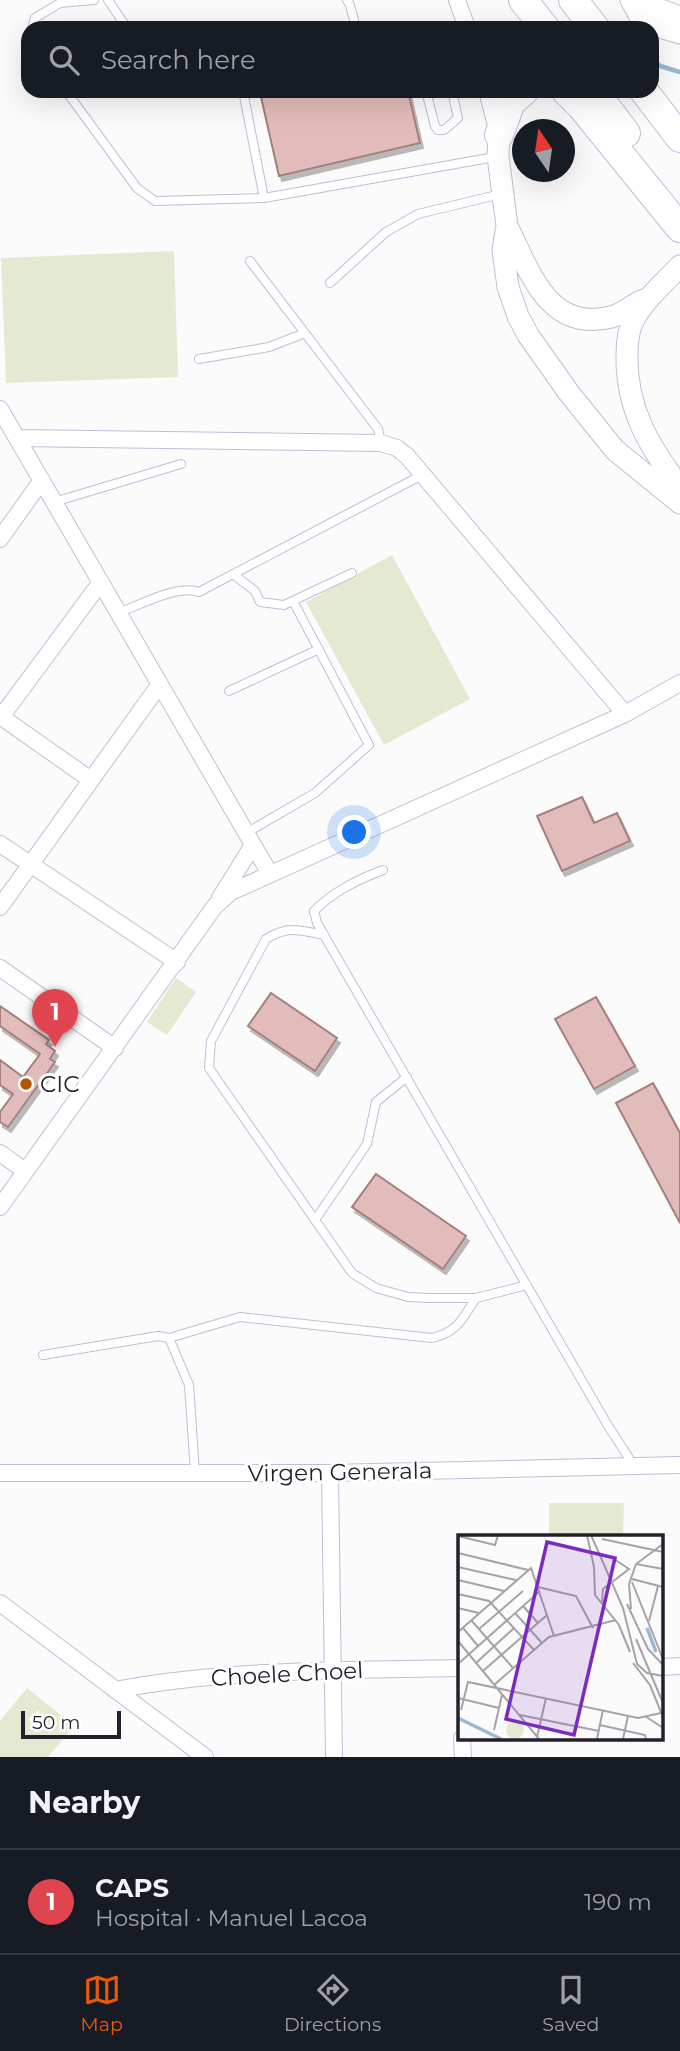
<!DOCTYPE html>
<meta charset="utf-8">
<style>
body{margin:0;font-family:Montserrat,sans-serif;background:#20242c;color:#f1f3f6}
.compass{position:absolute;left:512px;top:119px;width:63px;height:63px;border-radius:50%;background:#171b24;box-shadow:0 7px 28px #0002;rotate:347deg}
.scale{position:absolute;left:21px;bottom:18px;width:100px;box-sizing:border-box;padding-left:7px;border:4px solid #26202c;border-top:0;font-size:19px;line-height:24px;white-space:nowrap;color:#26202c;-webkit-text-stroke:5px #fff;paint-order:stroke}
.you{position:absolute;left:355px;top:833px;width:24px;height:24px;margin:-18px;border:5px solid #fff;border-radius:50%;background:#1a73e8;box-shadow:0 0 0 10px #1a73e833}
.badge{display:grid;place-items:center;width:46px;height:46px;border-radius:50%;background:#ea580c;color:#fff;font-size:23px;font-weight:700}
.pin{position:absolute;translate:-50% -58px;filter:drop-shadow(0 2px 4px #0008)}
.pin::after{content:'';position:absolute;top:37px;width:24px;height:21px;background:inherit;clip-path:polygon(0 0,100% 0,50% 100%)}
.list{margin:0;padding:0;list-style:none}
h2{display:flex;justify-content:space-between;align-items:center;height:91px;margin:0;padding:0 28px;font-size:30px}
h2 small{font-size:23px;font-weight:400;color:#9ea1a6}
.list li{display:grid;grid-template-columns:46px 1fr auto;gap:21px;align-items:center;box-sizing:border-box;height:105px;padding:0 28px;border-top:2px solid #363941}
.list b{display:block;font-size:26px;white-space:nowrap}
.list p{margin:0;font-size:23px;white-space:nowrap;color:#9ea1a6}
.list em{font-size:23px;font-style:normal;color:#9ea1a6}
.icon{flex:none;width:38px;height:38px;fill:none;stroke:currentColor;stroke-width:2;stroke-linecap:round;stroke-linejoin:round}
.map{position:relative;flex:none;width:680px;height:1757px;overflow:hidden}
.search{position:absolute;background:#171b24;box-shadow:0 7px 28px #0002;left:21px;right:21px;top:21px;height:77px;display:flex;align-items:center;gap:18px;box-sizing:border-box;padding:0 24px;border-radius:21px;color:#9ea1a6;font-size:26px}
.sheet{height:196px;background:#171b24}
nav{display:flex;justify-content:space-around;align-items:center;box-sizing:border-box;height:98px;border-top:2px solid #363941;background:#171b24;font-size:19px;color:#9ea1a6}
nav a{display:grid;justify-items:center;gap:4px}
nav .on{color:#ea580c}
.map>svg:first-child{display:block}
.green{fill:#e4ead1}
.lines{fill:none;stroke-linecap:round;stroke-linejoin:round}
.stream{stroke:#98b9d3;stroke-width:4.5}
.building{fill:#e2bcba;stroke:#a37f7d;stroke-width:2;filter:url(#shadow)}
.service-casing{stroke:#c8bad7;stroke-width:10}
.minor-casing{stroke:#c8bad7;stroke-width:18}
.secondary-casing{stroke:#c8bad7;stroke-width:23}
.motorway-casing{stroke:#c8bad7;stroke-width:30}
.service{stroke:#fff;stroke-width:8}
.minor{stroke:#fff;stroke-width:16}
.secondary{stroke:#fff;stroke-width:21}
.motorway{stroke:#fff;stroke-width:28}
.poi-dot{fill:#b25500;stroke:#fff;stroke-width:2.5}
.labels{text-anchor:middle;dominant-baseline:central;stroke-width:6;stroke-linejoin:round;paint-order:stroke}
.poi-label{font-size:23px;fill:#26202c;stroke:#fff;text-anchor:start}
.street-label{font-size:23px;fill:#26202c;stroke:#fff}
.inset-river{fill:none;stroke:#98b9d3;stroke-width:3.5}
.inset-road{fill:none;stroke:#a6a3a8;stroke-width:2}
.view{fill:#7b2cbf;fill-opacity:0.15;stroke:#7b2cbf;stroke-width:3.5}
.inset-edge{fill:none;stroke:#26202c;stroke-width:3.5}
</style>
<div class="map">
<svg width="680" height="1757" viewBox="0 0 680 1757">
<defs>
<filter id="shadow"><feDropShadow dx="3" dy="5" stdDeviation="0" flood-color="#0004"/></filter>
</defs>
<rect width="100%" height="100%" fill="#fbfbfb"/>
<path class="green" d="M174 251 178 377 6 383 1 258Z
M392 555 470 699 384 745 306 602Z
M176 978 196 992 167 1035 147 1022Z
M549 1503H624L623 1536H549Z
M27 1688 74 1726 48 1757H0V1721Z"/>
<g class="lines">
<path class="stream" d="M652 59 660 66 680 72"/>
</g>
<path class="building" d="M287 91H408L420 143 279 176 261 97Z
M582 797 594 823 617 813 630 841 562 871 537 816Z
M271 993 337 1038 315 1071 248 1026Z
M596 997 635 1066 594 1089 555 1019Z
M0 1006 49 1040 46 1044 55 1051 50 1059 55 1062 8 1127 0 1122V1112L13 1094 0 1085V1060L23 1077 40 1054 0 1026Z
M653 1083 680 1133V1223L616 1103Z
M376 1174 466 1236 443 1269 352 1207Z"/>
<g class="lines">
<defs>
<path id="service" d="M108 0 127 28
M347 0 350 5 356 28
M32 28 35 18 60 3 94 0
M66 91 137 188 155 201 264 198 495 157
M243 91 264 198
M426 91 435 126 438 130H444L458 118 452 91
M250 261 378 429 381 443
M330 283 386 232 418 214 501 194
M199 359 269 347 305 333
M54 502 181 464
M233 574 255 591 260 602 284 605 352 573
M118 613C140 605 178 584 199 592L422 475
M229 691 319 649
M246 833 315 793 369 745 293 601
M383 870C357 880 334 891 314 911L317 923 607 1424 634 1466
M324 935C300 930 288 925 266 939L211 1041 209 1068 352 1273 376 1288 408 1297 429 1298H476L527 1285
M315 1220 367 1144 376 1102 407 1077
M169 1338 240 1317 432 1338C458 1332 462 1319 476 1298
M43 1355 158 1336 169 1338 189 1385 195 1473"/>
<path id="minor" d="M457 0 467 28
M487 91 497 129
M0 409 270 874
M17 438 381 443 397 448 407 456 625 714
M0 539 42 480
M0 716 91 780
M1 717 101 582
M0 844 177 962
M220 898 253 845
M0 907 160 684
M0 968 115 1048
M0 1153 25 1171
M0 1207 215 906 231 892 625 714 680 683
M0 1473H330L680 1465
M330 1473 334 1757
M0 1603 205 1757
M661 1667 680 1666
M115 1690C225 1669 347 1670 460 1668
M462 1738 463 1757"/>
<path id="secondary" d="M631 0 643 22 680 33
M645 0 658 9 680 17
M499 135 498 156 507 226 503 250 508 287 518 316 528 335 569 393 615 450 680 503
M507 226C529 269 547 333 611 317 624 314 632 304 644 300
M680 266C665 282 645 299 634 319 628 330 627 343 627 355 626 408 649 447 680 487"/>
<path id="motorway" d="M523 0 545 28
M573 0 595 28
M566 91 581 106 680 228
M594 91 626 133
M644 91 680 138
M499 135 511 102 524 91"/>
</defs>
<use href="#service" class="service-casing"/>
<use href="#minor" class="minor-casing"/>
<use href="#secondary" class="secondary-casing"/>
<use href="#motorway" class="motorway-casing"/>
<use href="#service" class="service"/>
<use href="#minor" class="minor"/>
<use href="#secondary" class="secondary"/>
<use href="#motorway" class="motorway"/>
</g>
<circle class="poi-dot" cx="26" cy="1084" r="7"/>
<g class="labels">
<g class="poi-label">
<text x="40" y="1084">CIC</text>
</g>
<g class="street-label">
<text transform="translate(340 1472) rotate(-1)">Virgen Generala</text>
<text transform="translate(287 1674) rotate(-3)">Choele Choel</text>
</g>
</g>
<g transform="translate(458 1535)">
<rect width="205" height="205" fill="#fbfbfb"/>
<path d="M48 195a9 9 0 1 1 18 0a9 9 0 1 1-18 0Z" fill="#e4ead1"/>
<path class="inset-river" d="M189 93 198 117M0 183 43 204"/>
<path class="inset-road" d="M129 0 136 32M133 0 165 73 179 129 189 138 205 141M0 1 37 10 40 0M144 4 205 17M0 18 70 35M178 29 205 34M0 32 58 45M136 32 137 60 161 90 172 117M174 44 205 52M0 45 46 56M174 47 205 124M171 49 178 29 205 9M171 49 173 74M80 52 118 61 135 93M0 59 31 66 76 115M144 67 145 54 171 34 156 24M169 69 190 114 205 130M65 71 80 88M0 73 21 78M57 78 84 108M13 85 55 133M191 86 200 51M5 93 20 111M21 94 65 56M0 97 73 33 96 101M178 104 205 168M0 106 81 204M18 128 56 93M175 128 192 150 205 182M0 129 82 56M25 136 89 80M36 150 91 102 158 85M0 163 41 173M3 175 10 147 180 183 203 178M62 180 141 196M187 181 205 193M142 190 187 200 188 204M36 195 44 160M79 202 88 163M139 204 145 175M165 204 170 181"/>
<path class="view" d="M89 7 157 23 116 200 48 184Z"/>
<rect width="205" height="205" class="inset-edge"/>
</g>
</svg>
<svg class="compass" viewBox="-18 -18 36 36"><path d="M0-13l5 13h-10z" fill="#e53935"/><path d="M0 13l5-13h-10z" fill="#9ea1a6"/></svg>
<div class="scale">50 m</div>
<div class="you"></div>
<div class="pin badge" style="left:55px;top:1047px;background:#e0444e">1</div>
<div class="search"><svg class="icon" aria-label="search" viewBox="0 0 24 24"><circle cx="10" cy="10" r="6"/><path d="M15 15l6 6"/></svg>Search here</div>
</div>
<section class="sheet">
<h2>Nearby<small></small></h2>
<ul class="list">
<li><span class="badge" style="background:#e0444e">1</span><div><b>CAPS</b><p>Hospital · Manuel Lacoa</p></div><em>190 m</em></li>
</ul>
</section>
<nav>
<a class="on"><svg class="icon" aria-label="map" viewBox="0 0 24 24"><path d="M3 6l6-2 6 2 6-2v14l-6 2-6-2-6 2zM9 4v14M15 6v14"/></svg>Map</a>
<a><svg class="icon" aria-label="directions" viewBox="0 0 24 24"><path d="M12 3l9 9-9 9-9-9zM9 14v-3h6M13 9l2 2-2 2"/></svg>Directions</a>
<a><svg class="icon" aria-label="saved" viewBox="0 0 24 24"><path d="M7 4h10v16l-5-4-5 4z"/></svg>Saved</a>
</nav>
